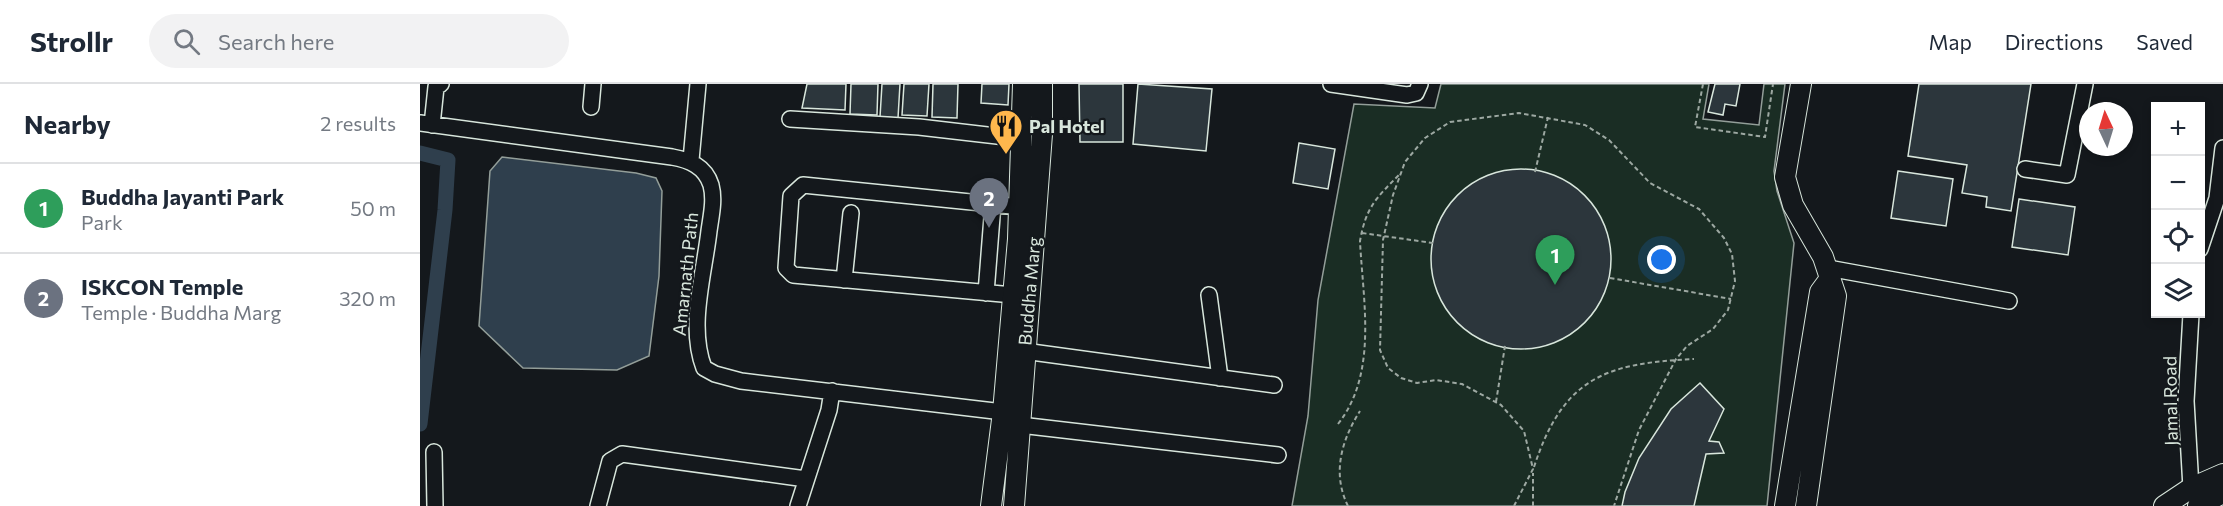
<!DOCTYPE html>
<meta charset="utf-8">
<style>
body{margin:0;font-family:Commissioner,sans-serif;background:#f2f2f3;color:#1f2937}
.controls{position:absolute;right:18px;top:18px;display:grid;overflow:hidden;border-radius:0px;box-shadow:0 3px 9px #0003}
.controls button{width:54px;height:54px;display:grid;place-items:center;padding:0;border:0;border-bottom:2px solid #e0e1e3;background:#fff;color:#1f2937;font:30px sans-serif}
.compass{position:absolute;left:1659px;top:18px;width:54px;height:54px;border-radius:50%;background:#fff;box-shadow:0 3px 9px #0003;rotate:356deg}
.you{position:absolute;left:1242px;top:176px;width:21px;height:21px;margin:-15px;border:4px solid #fff;border-radius:50%;background:#1a73e8;box-shadow:0 0 0 9px #1a73e833}
.badge{display:grid;place-items:center;width:39px;height:39px;border-radius:50%;background:#846941;color:#fff;font-size:20px;font-weight:700}
.pin{position:absolute;translate:-50% -50px;filter:drop-shadow(0 2px 3px #0008)}
.pin::after{content:'';position:absolute;top:32px;width:21px;height:18px;background:inherit;clip-path:polygon(0 0,100% 0,50% 100%)}
.list{margin:0;padding:0;list-style:none}
h2{display:flex;justify-content:space-between;align-items:center;height:78px;margin:0;padding:0 24px;font-size:26px}
h2 small{font-size:20px;font-weight:400;color:#747a83}
.list li{display:grid;grid-template-columns:39px 1fr auto;gap:18px;align-items:center;box-sizing:border-box;height:90px;padding:0 24px;border-top:2px solid #e0e1e3}
.list b{display:block;font-size:22px;white-space:nowrap}
.list p{margin:0;font-size:20px;white-space:nowrap;color:#747a83}
.list em{font-size:20px;font-style:normal;color:#747a83}
.icon{flex:none;width:33px;height:33px;fill:none;stroke:currentColor;stroke-width:2;stroke-linecap:round;stroke-linejoin:round}
.map{position:relative;flex:none;width:1803px;height:422px;overflow:hidden}
header{display:flex;align-items:center;gap:36px;box-sizing:border-box;height:84px;padding:0 30px;background:#fff;border-bottom:2px solid #e0e1e3}
header strong{font-size:28px}
nav{display:flex;gap:33px;margin-inline-start:auto;font-size:21px}
.search{width:420px;height:54px;background:#f2f2f3;display:flex;align-items:center;gap:15px;box-sizing:border-box;padding:0 21px;border-radius:33px;color:#747a83;font-size:22px}
main{display:flex}
aside{flex:1;background:#fff}
.map>svg:first-child{display:block}
.green{fill:#1a2d24;stroke:#939e99;stroke-width:1.5}
.water{fill:#2f3f4d;stroke:#939e99;stroke-width:1.5}
.lines{fill:none;stroke-linecap:round;stroke-linejoin:round}
.canal{stroke:#2f3f4d;stroke-width:15}
.building{fill:#2c363c;stroke:#d8e6dc;stroke-width:1.5}
.minor-casing{stroke:#d8e6dc;stroke-width:18}
.major-casing{stroke:#d8e6dc;stroke-width:22}
.path{stroke:#9da8a2;stroke-width:2;stroke-dasharray:4.5 3;stroke-linecap:butt}
.minor{stroke:#14181c;stroke-width:15}
.major{stroke:#14181c;stroke-width:20}
.labels{text-anchor:middle;dominant-baseline:central;stroke-width:4.5;stroke-linejoin:round;paint-order:stroke}
.poi-label{font-size:18px;font-weight:bold;fill:#d8e6dc;stroke:#14181c;text-anchor:start}
.street-label{font-size:18px;fill:#d8e6dc;stroke:#14181c}
</style>
<header>
<strong>Strollr</strong>
<div class="search"><svg class="icon" aria-label="search" viewBox="0 0 24 24"><circle cx="10" cy="10" r="6"/><path d="M15 15l6 6"/></svg>Search here</div>
<nav><a>Map</a><a>Directions</a><a>Saved</a></nav>
</header>
<main>
<aside>
<h2>Nearby<small>2 results</small></h2>
<ul class="list">
<li><span class="badge" style="background:#2e9e5b">1</span><div><b>Buddha Jayanti Park</b><p>Park</p></div><em>50 m</em></li>
<li><span class="badge" style="background:#6b7280">2</span><div><b>ISKCON Temple</b><p>Temple · Buddha Marg</p></div><em>320 m</em></li>
</ul>
</aside>
<div class="map">
<svg width="1803" height="422" viewBox="0 0 1803 422">
<rect width="100%" height="100%" fill="#14181c"/>
<path class="green" d="M1021 0H1289L1283 35 1339 41 1344 0H1365L1354 87 1357 107 1374 159 1347 422H872L888 332 898 216 934 20 1015 24Z"/>
<path class="water" d="M82 73 216 89 236 94 242 107 239 192 229 272 197 286 103 284 59 242 70 87Z"/>
<g class="lines">
<path class="canal" d="M0 69 28 76 25 126 0 340"/>
</g>
<path class="building" d="M387 0H426L425 26 382 24Z
M431 0H458L457 31 430 30Z
M462 0H480L478 34 460 33Z
M484 0H509L507 32 482 31Z
M513 0H538L537 34 512 33Z
M562 0H589L588 21 561 19Z
M659 0H703V58H660Z
M718 0 792 5 786 67 713 60Z
M1295 0H1320L1316 22 1305 20 1303 31 1288 28Z
M1499 0H1611L1591 127 1566 123 1567 113 1542 109 1547 81 1488 72Z
M879 59 915 65 908 105 873 99Z
M1011 175a90 90 0 1 1 180 0a90 90 0 1 1-180 0Z
M1478 87 1533 95 1526 142 1471 134Z
M1599 115 1655 123 1648 171 1592 163Z
M1280 299 1304 325 1289 357 1299 358 1304 369 1286 370 1274 422H1202L1205 408 1219 374 1251 325Z"/>
<g class="lines">
<defs>
<path id="minor" d="M911 0 987 11 996 9 1000 0
M171 23 173 0
M370 35 499 43 602 55
M0 39 252 73C269 76 285 82 291 101 295 116 291 132 289 147 284 191 268 242 284 284L295 290 321 297 583 328
M12 41 16 3 21 0
M271 76 278 0
M1605 85 1647 91 1665 0
M1780 165 1797 114 1803 64
M1408 184 1589 217
M424 196 431 129
M566 209 573 120
M593 211 373 191 366 184 371 112 383 101 600 123
M789 211 800 294
M1771 230 1766 317 1771 404
M604 267 854 301
M600 341 858 371
M14 368 15 422
M178 422 190 377 202 370 386 395
M378 422 409 326 412 307"/>
<path id="major" d="M1381 0 1365 93 1373 121 1403 173 1416 212 1386 422
M571 422 583 328 598 155 603 0
M594 422 622 50V0
M1365 422 1400 208 1411 193
M1744 422 1771 404 1803 390
M1778 422 1803 409"/>
</defs>
<use href="#minor" class="minor-casing"/>
<use href="#major" class="major-casing"/>
<path class="path" d="M1283 0 1275 43 1345 53 1353 0
M1115 88 1128 33
M942 149 1013 159
M1190 194 1311 215
M1076 318 1085 262
M918 340C958 289 943 218 940 157 946 123 956 114 980 90
M1114 383C1143 294 1185 279 1274 275
M928 422C912 390 921 357 940 327
M1094 422 1113 385 1104 347 1081 321 1042 300 1016 296 997 299 981 294 968 284 960 266 963 156 973 111 985 78 1005 54 1030 38 1099 29 1165 41 1189 56 1230 99 1279 125 1304 154 1312 170 1315 197 1308 226 1293 245 1267 262 1256 275 1219 346 1194 422
M1113 422V389"/>
<use href="#minor" class="minor"/>
<use href="#major" class="major"/>
</g>
<defs>
<symbol id="restaurant-pin" viewBox="-11 -11 22 30"><path d="M0 17L-7.5 6A9.5 9.5 0 1 1 7.5 6Z" fill="#ffb74d" stroke="#14181c"/><path d="M-5-6h1v4h1v-4h1v4h1v-4h1v5L-1.5 .5V6h-2V.5L-5-1ZM5-6V6H3V1.5H1.5Q1.5-4 5-6Z" fill="#111"/></symbol>
</defs>
<g fill-rule="evenodd">
<use href="#restaurant-pin" x="567" y="23" width="38" height="52"/>
</g>
<g class="labels">
<g class="poi-label">
<text x="609" y="42">Pal Hotel</text>
</g>
<g class="street-label">
<text transform="translate(265 190) rotate(-84)">Amarnath Path</text>
<text transform="translate(609 207) rotate(-85)">Buddha Marg</text>
<text transform="translate(1750 317) rotate(-91)">Jamal Road</text>
</g>
</g>
</svg>
<div class="controls">
<button>+</button>
<button>−</button>
<button><svg class="icon" aria-label="locate" viewBox="0 0 24 24"><circle cx="12" cy="12" r="6"/><path d="M12 2v4M12 18v4M2 12h4M18 12h4"/></svg></button>
<button><svg class="icon" aria-label="layers" viewBox="0 0 24 24"><path d="M12 4l9 5-9 5-9-5zM3 14l9 5 9-5"/></svg></button>
</div>
<svg class="compass" viewBox="-18 -18 36 36"><path d="M0-13l5 13h-10z" fill="#e53935"/><path d="M0 13l5-13h-10z" fill="#747a83"/></svg>
<div class="you"></div>
<div class="pin badge" style="left:1135px;top:201px;background:#2e9e5b">1</div>
<div class="pin badge" style="left:569px;top:144px;background:#6b7280">2</div>
</div>
</main>
